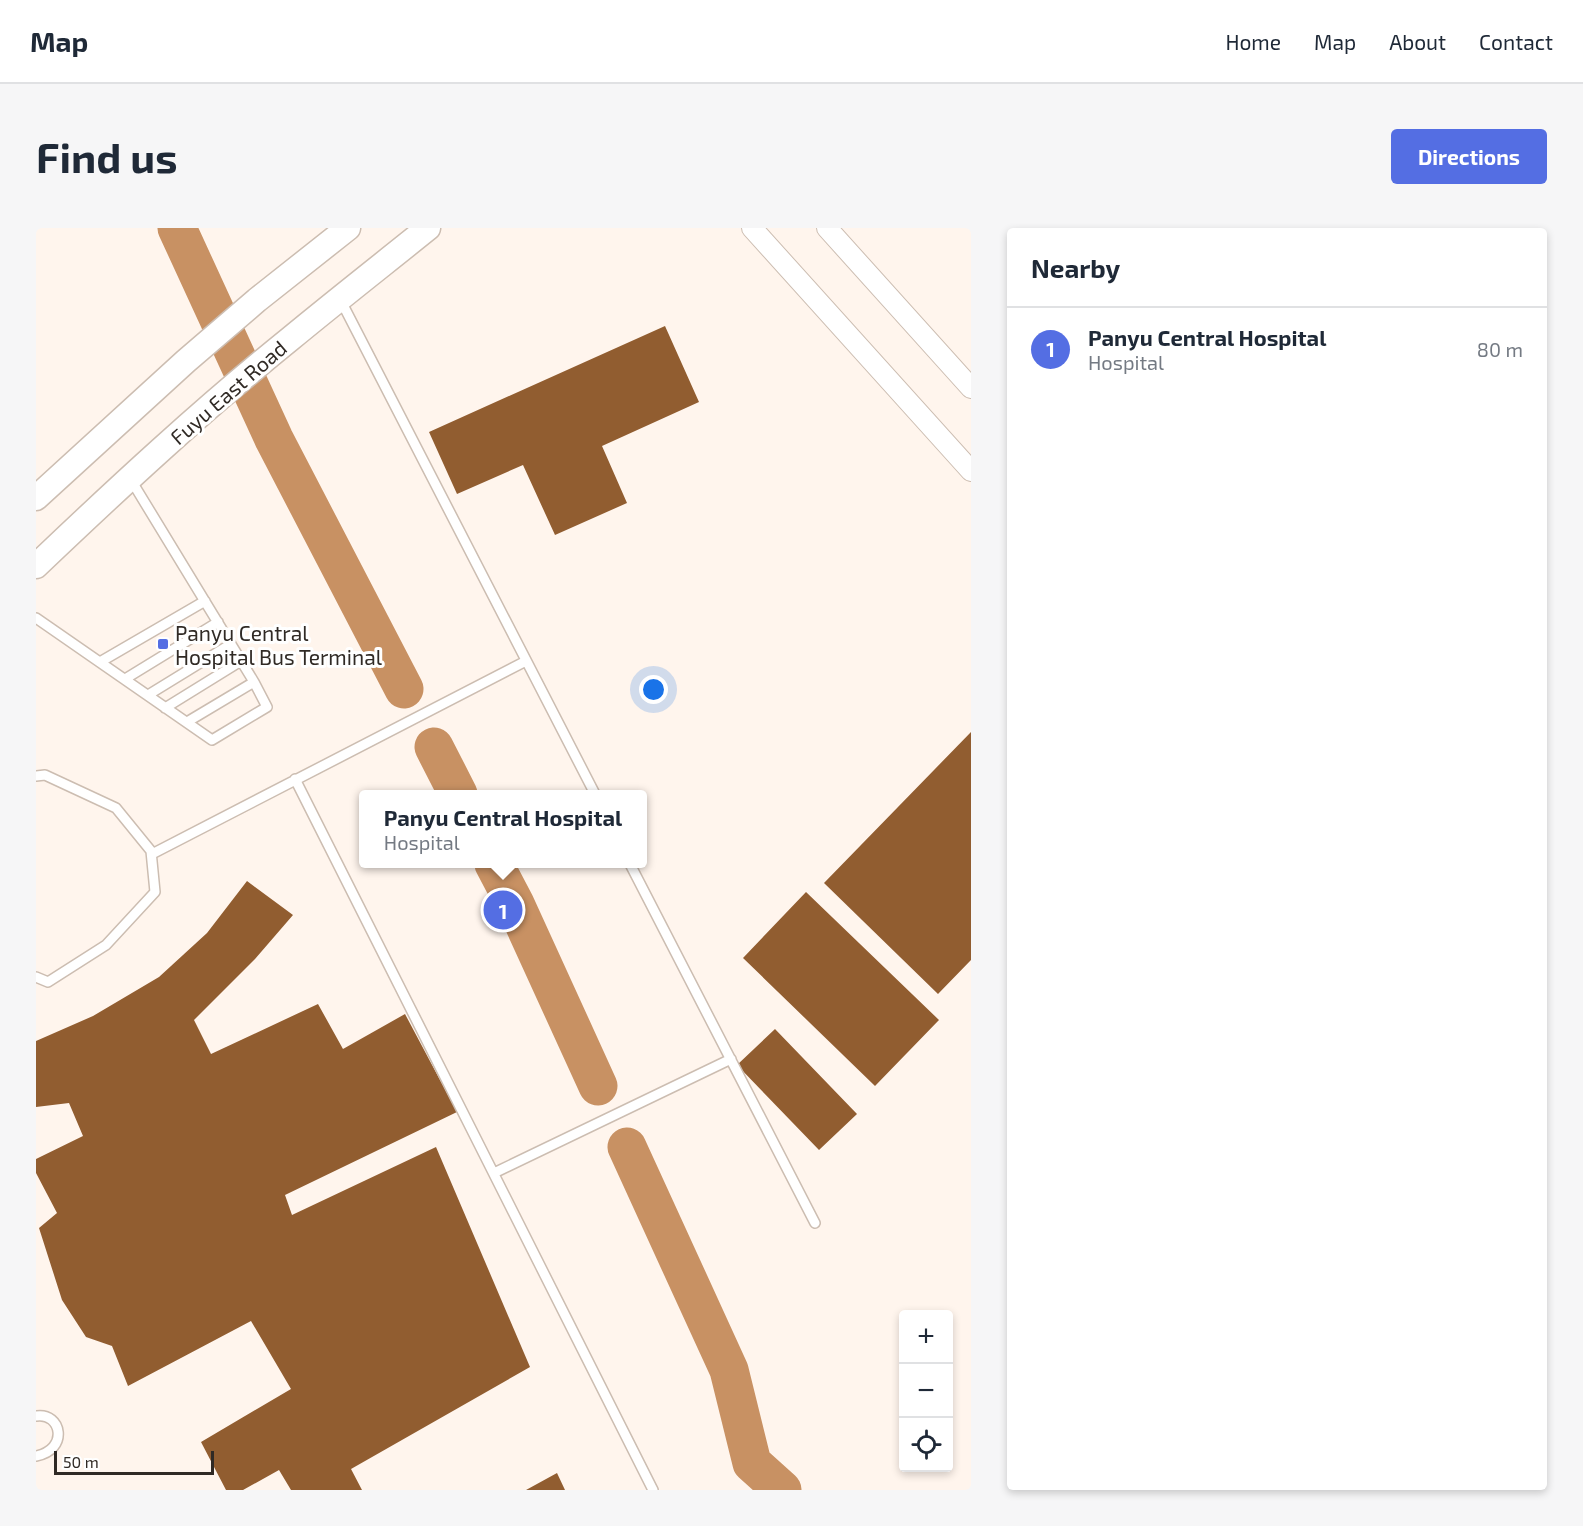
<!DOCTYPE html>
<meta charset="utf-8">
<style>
body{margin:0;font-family:"Exo 2",sans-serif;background:#f6f6f7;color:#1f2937}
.controls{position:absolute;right:18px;bottom:18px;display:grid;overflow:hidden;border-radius:6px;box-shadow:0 3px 9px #0003}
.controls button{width:54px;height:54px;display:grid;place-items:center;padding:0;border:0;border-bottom:2px solid #e0e1e3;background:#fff;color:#1f2937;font:30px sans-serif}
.scale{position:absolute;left:18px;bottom:15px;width:160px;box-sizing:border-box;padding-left:6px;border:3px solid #302a25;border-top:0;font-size:16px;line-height:21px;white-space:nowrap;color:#302a25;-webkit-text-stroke:4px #fff;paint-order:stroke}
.you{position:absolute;left:618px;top:462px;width:21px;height:21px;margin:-15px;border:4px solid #fff;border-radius:50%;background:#1a73e8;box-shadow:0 0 0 9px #1a73e833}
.badge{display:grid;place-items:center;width:39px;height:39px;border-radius:50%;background:#546ee3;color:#fff;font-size:20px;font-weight:700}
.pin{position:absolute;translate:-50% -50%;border:3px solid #fff;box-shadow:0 2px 6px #0006}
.popup{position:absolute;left:323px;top:562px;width:288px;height:78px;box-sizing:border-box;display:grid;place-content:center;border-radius:6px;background:#fff;filter:drop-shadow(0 2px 4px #0005);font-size:20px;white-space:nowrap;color:#747a83}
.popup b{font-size:22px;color:#1f2937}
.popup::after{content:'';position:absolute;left:50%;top:100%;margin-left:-12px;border:12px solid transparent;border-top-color:#fff}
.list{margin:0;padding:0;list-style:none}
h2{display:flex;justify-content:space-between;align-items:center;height:78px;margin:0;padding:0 24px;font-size:26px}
h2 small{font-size:20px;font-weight:400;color:#747a83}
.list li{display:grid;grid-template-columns:39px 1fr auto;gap:18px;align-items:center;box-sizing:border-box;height:84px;padding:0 24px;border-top:2px solid #e0e1e3}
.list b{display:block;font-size:22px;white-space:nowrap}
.list p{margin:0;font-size:20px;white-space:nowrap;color:#747a83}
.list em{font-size:20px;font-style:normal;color:#747a83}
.icon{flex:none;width:33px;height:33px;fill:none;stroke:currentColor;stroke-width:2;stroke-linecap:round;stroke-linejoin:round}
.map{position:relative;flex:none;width:935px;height:1262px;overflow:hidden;border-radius:6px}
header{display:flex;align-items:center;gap:36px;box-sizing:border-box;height:84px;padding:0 30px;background:#fff;border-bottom:2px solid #e0e1e3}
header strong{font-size:28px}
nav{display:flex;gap:33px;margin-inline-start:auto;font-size:21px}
.intro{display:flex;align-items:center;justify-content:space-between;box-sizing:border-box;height:144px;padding:0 36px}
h1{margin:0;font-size:42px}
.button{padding:15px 27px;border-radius:6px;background:#546ee3;color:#fff;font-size:21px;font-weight:700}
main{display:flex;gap:36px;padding:0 36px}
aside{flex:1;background:#fff;border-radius:6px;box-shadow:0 3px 9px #0003}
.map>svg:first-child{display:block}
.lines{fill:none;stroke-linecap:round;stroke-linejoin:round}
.river{stroke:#c89163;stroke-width:39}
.building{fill:#915d30}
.service-casing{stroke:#ccbdb1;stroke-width:12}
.minor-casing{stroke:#ccbdb1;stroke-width:22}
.tertiary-casing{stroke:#ccbdb1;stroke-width:27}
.service{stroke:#fff;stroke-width:9}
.minor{stroke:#fff;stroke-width:20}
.tertiary{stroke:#fff;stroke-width:24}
.poi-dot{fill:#546ee3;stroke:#fff;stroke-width:2}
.labels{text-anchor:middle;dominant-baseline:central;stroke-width:6;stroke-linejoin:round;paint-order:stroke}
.street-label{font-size:21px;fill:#302a25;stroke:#fff}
.poi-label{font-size:21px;fill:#302a25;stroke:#fff;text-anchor:start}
</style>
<header>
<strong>Map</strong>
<nav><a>Home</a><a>Map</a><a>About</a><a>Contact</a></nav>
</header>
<div class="intro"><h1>Find us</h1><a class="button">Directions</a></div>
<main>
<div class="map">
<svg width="935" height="1262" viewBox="0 0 935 1262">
<rect width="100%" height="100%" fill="#fff5ed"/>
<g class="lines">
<path class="river" d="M141 0 238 211 368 461
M398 519 422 566
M458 636 479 676 562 858
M591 919 693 1142 716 1235 746 1262"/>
</g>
<path class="building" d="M629 98 663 174 566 218 591 275 519 307 487 237 421 266 393 204Z
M935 504V732L902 766 788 655Z
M211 653 257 687 219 731 158 792 175 826 282 776 307 821 369 786 421 884 249 967 256 987 400 919 494 1139 315 1241 326 1262H255L243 1242 207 1262H190L165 1214 255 1161 215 1093 92 1158 76 1118 50 1109 26 1072 3 1000 21 985 0 945V931L47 908 33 875 0 879V813L57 788 123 749 171 705Z
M770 664 903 792 839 858 707 730Z
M739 801 821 886 783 922 701 837Z
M521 1245 529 1262H490Z"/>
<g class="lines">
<defs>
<path id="service" d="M304 71 559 566
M0 390 176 512 231 479 218 454 95 252
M64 434 169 373
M89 451 182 394
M112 467 195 416
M129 480 205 433
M151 494 218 454
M0 548 9 547 80 580 115 623 119 664 70 717 12 754 0 749
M259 551 617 1262
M116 626 490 433
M594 636 779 995
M458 945 695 831
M0 1188C26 1184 33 1222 0 1228"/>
<path id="minor" d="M716 0 935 243
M791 0 935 160"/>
<path id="tertiary" d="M0 270 150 133 221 72 312 0
M0 338C82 260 166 182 254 111 300 73 346 37 392 0"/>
</defs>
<use href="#service" class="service-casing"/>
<use href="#minor" class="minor-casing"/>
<use href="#tertiary" class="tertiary-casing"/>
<use href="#service" class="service"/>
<use href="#minor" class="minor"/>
<use href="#tertiary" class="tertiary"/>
</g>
<rect class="poi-dot" x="121" y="410" width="12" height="12" rx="3"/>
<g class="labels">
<g class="street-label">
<text transform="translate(192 164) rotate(-41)">Fuyu East Road</text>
</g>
<g class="poi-label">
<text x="139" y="404">Panyu Central<tspan x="139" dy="24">Hospital Bus Terminal</tspan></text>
</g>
</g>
</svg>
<div class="controls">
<button>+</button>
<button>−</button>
<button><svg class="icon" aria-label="locate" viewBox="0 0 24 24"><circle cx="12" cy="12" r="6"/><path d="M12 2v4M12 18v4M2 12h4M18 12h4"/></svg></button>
</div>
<div class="scale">50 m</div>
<div class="you"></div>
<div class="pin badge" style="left:467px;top:682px">1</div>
<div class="popup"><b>Panyu Central Hospital</b>Hospital</div>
</div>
<aside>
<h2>Nearby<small></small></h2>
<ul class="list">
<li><span class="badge">1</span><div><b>Panyu Central Hospital</b><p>Hospital</p></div><em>80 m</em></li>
</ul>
</aside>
</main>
